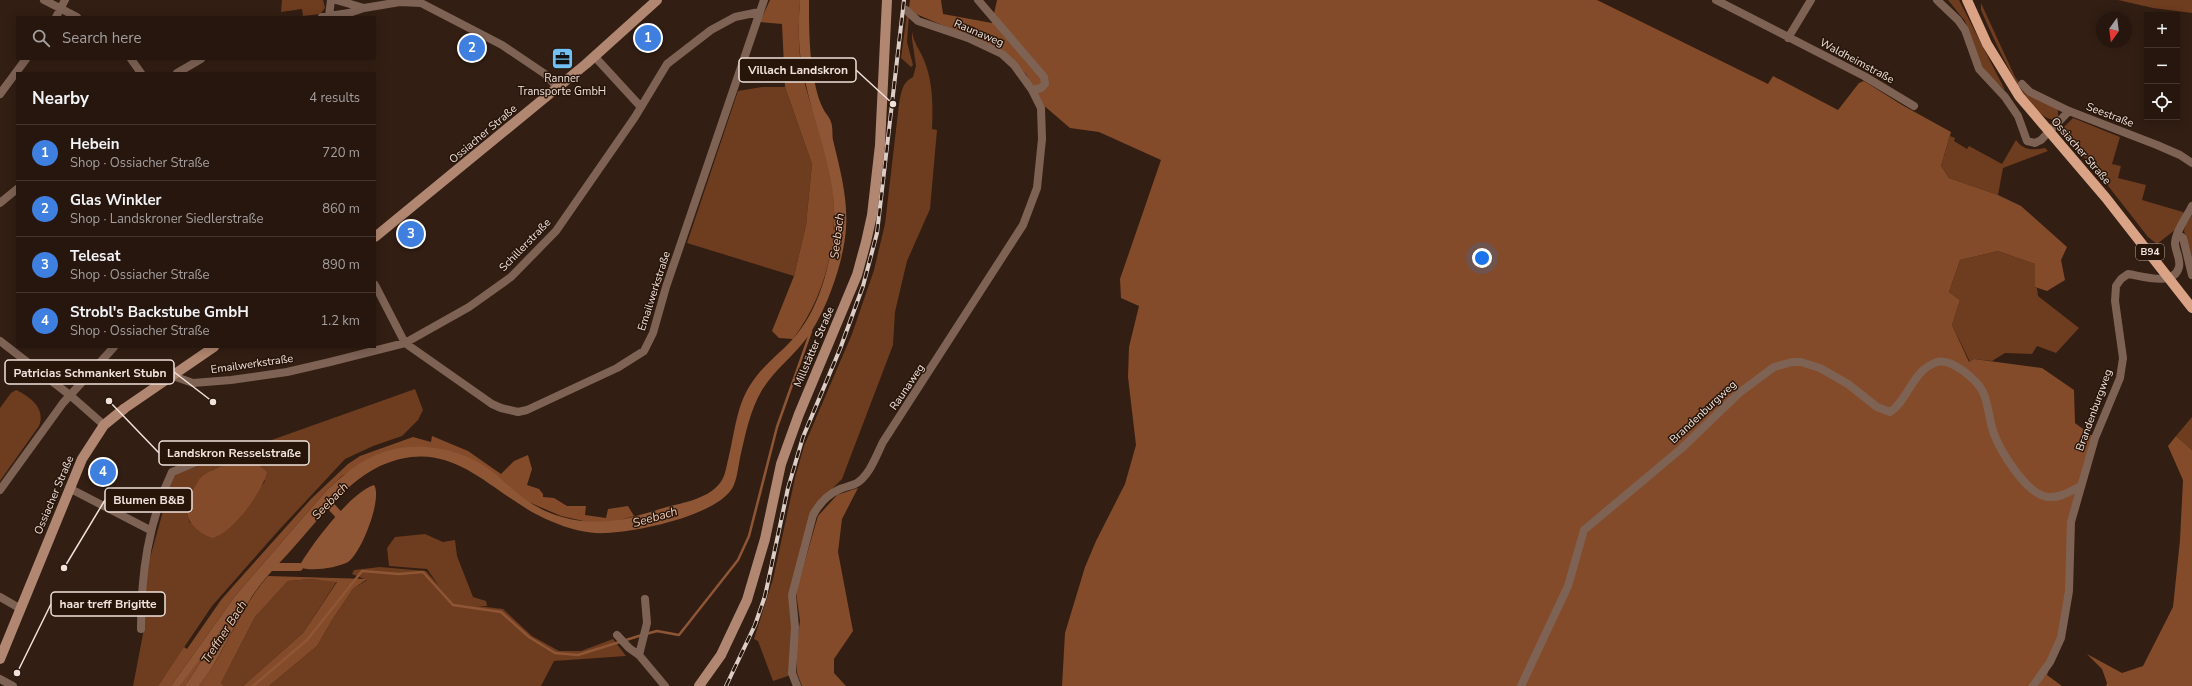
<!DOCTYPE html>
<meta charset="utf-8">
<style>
body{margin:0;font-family:"Nunito Sans",sans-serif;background:#32231c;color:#f1f3f6}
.controls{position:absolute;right:12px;top:12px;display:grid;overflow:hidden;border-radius:0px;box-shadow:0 2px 10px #0003}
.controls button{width:36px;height:36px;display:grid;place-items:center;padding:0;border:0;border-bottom:1px solid #42352e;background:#26160e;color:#f1f3f6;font:20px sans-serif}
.compass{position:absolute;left:2096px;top:12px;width:36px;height:36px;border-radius:50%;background:#26160e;box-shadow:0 2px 10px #0003;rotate:194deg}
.you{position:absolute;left:1482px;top:258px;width:14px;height:14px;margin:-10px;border:3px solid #fff;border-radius:50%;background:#1a73e8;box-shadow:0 0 0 6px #1a73e833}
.badge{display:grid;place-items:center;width:26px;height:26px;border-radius:50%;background:#71c1f5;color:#fff;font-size:13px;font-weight:700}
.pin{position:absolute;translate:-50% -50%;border:2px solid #fff;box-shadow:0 1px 4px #0006}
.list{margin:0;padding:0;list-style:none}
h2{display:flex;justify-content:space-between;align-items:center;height:52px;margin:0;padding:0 16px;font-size:17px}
h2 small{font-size:13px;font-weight:400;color:#a49f9e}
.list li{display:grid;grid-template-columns:26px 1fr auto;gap:12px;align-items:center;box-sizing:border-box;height:56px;padding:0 16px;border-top:1px solid #42352e}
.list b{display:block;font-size:15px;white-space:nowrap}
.list p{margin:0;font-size:13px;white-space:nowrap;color:#a49f9e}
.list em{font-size:13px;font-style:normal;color:#a49f9e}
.icon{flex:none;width:22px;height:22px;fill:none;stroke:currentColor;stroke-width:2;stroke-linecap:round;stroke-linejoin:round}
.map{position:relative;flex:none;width:2192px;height:686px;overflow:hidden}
.search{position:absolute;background:#26160e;box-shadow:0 2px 10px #0003;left:16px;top:16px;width:360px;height:44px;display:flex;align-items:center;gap:10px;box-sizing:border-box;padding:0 14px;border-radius:0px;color:#a49f9e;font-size:15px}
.panel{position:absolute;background:#26160e;box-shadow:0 2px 10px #0003;left:16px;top:72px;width:360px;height:276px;border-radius:0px}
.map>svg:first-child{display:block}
.green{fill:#6e3c1f;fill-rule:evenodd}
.forest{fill:#844b2a}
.water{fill:#8f5635}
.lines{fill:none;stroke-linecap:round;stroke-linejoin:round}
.stream{stroke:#8f5635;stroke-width:2.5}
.canal{stroke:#8f5635;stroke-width:8}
.street{stroke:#7e6355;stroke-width:8}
.secondary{stroke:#b28771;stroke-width:10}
.primary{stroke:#daa386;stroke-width:10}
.rail-casing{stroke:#dccdc6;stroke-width:4}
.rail{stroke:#27150a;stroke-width:2.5;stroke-dasharray:8;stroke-linecap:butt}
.labels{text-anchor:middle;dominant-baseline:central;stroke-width:3;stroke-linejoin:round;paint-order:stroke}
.shield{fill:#27150a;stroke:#b4a49c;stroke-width:1}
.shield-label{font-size:10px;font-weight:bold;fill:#f0e2db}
.street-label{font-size:11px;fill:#f0e2db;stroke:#27150a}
.poi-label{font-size:11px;fill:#f0e2db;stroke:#27150a}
.water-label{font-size:12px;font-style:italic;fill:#f3cfbc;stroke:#27150a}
.leader{fill:none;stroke:#f0e2db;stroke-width:1.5}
.callout-dot{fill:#f0e2db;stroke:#27150a;stroke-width:1.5}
.callout{fill:#27150a;stroke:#f0e2db;stroke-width:1.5}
.callout-label{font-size:12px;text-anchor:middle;font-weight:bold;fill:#f0e2db}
</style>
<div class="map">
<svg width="2192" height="686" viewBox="0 0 2192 686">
<rect width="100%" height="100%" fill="#321e13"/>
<path class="green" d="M282 0H323L325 8 320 14 303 16 302 9 281 12Z
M1948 0H1959L2005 90 1986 73 1981 65 1965 21Z
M2118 0H2192V13L2153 8Z
M1981 3 2015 77 2027 94 2058 108V117L2055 120C2028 121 1991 32 1981 10Z
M907 13 909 15 907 42 913 65 911 67 901 58Z
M912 31C913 42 920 50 924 60 933 82 933 105 932 129L937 130 930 209 907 261 895 312 893 345 842 479 826 495 800 554 792 631 791 675 773 681 758 641 754 639 773 579 795 478 804 446 852 334 874 270 885 224 899 104C901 93 902 82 913 77L916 66 912 39Z
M762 87H785L812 164 806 225 794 276 687 243 738 91Z
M2073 118 2120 137 2112 164 2121 166 2118 178 2146 185 2142 200 2183 212 2185 214 2175 230 2157 244 2148 237 2102 178 2064 134V127Z
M1950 136 1955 138 1954 141 1967 149 1969 146 2002 164 2016 140C2024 151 2032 150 2045 148L2048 151 2003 168 1998 195 1949 178 1941 166Z
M2192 215V266L2184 231 2185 226Z
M1998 251 2035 264V287L2037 288 2038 296 2079 328 2056 353 2037 346 2032 354 2005 353 1992 361 1974 359 1970 362 1952 325 1960 300 1949 292 1960 260Z
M415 389 423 410 418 420 402 436 373 446 345 459 279 530 212 606 158 686H133L143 634 147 569 173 475ZM240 461 265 481 249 503 190 523 186 511 192 492 212 470Z
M16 390C31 397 46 409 39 426L0 481V408L11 393Z
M2192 417V450L2176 436Z
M425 534 443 542 455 540 457 556 473 597 486 601 487 606H478L503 609 532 636 559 651H581L613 639 626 656 554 661 541 686H269L317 646 332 620 353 589 367 580 352 574 354 570 380 567 426 571 439 586 427 569 389 566 387 548 395 537Z
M311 579 337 581 303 633 243 686H224L221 683 255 617 288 581Z"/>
<path class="forest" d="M770 0H800C798 25 798 51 803 76 809 103 821 130 827 157 843 219 832 287 793 339L779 338 772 331 794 276 806 225 812 164 785 87 782 24 760 22Z
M910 0H941L943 14 992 23 997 0H1597L1768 84 1773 76 1838 110 1859 83 1864 81 1902 105 1951 132 1941 166 1949 178 1998 195 2021 206 2067 247 2061 260 2065 280 2047 291 2035 287V264L1998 251 1960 260 1949 292 1960 300 1952 325 1969 362 1974 359 2042 368 2074 390 2075 423 2095 438 2076 505 2061 634 2047 675 2062 686H1062L1065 633 1085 567 1096 541 1125 484 1136 445 1128 377 1129 347 1139 306 1121 298 1120 279 1161 160 1099 132 1070 128 1042 104 1026 74 1001 50 916 14 909 8Z
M432 436 468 451 501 474 514 461 528 455 532 469 527 485 539 489 543 494V497L554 498 567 506H586L585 515 606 518 608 509 628 506 634 516 613 522H588L561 516 524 500 458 454 381 453 342 476 326 491 235 596 171 686H158L184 647 187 649 221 600 235 584 311 499 348 464 360 456 413 437 431 442Z
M2176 436 2192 450V686H2106L2107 683 2102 669 2087 654 2122 673 2143 666 2173 607 2180 540 2183 480 2168 446Z
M251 459 267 472C263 491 232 534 212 538 187 528 179 510 195 487 197 483 200 477 204 475 217 466 235 462 251 459Z
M858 488 842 519 838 552 853 631 834 659V673L846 686H802L797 673 796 651 800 621 796 592 818 516 837 495Z
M268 576 367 579 353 589 332 620 317 646 269 686H243L303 633 337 582 311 579 288 581 255 617 221 683 224 686H199C226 652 239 609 268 576Z
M224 626 185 686H180L204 651Z"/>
<path class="water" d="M800 0H809C809 28 809 56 815 84 817 93 820 104 825 112 827 115 830 118 831 122 833 127 832 134 833 140 840 169 848 198 846 228 844 261 827 309 809 335 795 355 774 370 762 390 750 410 745 436 740 458 738 468 737 479 733 487 717 516 636 532 606 533 588 534 569 529 553 522 491 498 456 432 380 466 345 483 319 519 293 548 277 566 260 582 248 603 231 630 219 661 199 686H185L224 626 180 686H171L235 596 326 491C342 476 359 461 381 453 417 440 464 448 494 473 519 494 529 507 562 517 599 527 625 520 660 509 680 503 707 500 720 483 725 477 726 468 728 460 734 437 736 408 749 387 759 369 778 355 791 341 817 314 829 271 833 235 840 179 815 130 804 76 798 52 798 25 800 0Z
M374 485C383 498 361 554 348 562 337 568 310 572 299 567 310 546 352 491 374 485Z"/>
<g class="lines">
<path class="stream" d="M646 634 657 631 679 635 738 560 749 536 777 427 811 331
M253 686 307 640 362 571 399 574 423 572 453 605 501 612 529 637 555 653 578 655 642 635"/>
<path class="canal" d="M327 502 338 514
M268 567H299"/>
<path class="street" d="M44 0 77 17
M336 0 364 8 400 2 421 3 502 45 545 74 558 88
M978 0 1044 77 1045 84 1041 88 1032 90
M1716 0 1864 76 1914 106
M1937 0 1958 20 1965 30 1979 69 2005 97 2018 116 2027 141 2035 143 2041 140 2069 111
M329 16 331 0
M56 17 65 0
M322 17 349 13 364 8
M1788 38 1811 0
M595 57 640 106
M131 59 141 73
M177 73 201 59
M2022 84 2030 92 2069 111 2157 145 2180 155 2192 163
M0 94 26 59
M0 203 17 189
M2178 234 2183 238 2192 275
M375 285 405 343 492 404 501 408 518 412 527 410 617 368 644 351 653 333 666 287 764 0
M0 341 71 396 104 425
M173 376 193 383 231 380 287 372 330 362 405 343 469 307 511 277 556 231 635 117 667 64 711 30 735 17 759 12
M69 488 150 530
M0 490 63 403 114 347
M0 597 21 609
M141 629C141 574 148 522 172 472L214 455
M617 635 629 648 639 655 665 686
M639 655 647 623 645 599
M0 679 13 686
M797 686 792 673 795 627 792 595 813 515C819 504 828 494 840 489 845 487 850 486 855 484 869 477 876 456 883 442L1023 225 1037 188 1042 139 1041 108 1032 90 1014 65 1002 54 968 38 918 21 906 10
M1521 686 1568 586 1584 530 1682 448 1739 393 1774 367 1792 362H1801L1820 368 1848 384 1877 407 1890 412C1908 401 1912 370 1937 362 1952 358 1977 380 1983 392 1989 405 1989 421 1994 434 2001 452 2027 495 2048 497 2060 498 2069 492 2079 487
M2033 686 2050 662 2061 638 2069 591 2071 522 2095 438 2120 378 2123 358 2115 301 2116 286 2121 279 2128 274C2142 276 2174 287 2179 267 2181 259 2175 251 2175 243 2176 230 2187 217 2192 206"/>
<path class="secondary" d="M375 237 586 64 657 0
M0 659 82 459 104 425 125 408 214 347
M699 686 721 655 747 600 765 539 781 464 799 414 857 275 866 242 872 215 880 145 887 0"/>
<path class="primary" d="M1967 0 1987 44 2019 96 2106 198 2192 308"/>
<defs>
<path id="rail" d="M726 686 755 625 765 596 788 488 803 437 840 349 863 286 877 233 904 0"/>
</defs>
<use href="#rail" class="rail-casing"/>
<use href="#rail" class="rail"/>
</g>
<defs>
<symbol id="office-square" viewBox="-11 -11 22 22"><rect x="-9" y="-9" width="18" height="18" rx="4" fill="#71c1f5" stroke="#27150a"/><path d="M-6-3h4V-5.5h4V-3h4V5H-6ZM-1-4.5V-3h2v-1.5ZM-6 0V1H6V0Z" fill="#111"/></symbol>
</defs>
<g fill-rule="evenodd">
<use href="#office-square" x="550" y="46" width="25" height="25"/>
</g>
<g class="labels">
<rect class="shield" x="2136" y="244" width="28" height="16" rx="3"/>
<g class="shield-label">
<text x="2150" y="252">B94</text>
</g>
<g class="street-label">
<text transform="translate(979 33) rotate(23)">Raunaweg</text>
<text transform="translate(1857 61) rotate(28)">Waldheimstraße</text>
<text transform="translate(2110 115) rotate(21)">Seestraße</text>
<text transform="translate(483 134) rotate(-40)">Ossiacher Straße</text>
<text transform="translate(2081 151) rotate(49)">Ossiacher Straße</text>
<text transform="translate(525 245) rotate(-46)">Schillerstraße</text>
<text transform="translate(654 291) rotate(-72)">Emailwerkstraße</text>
<text transform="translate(814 347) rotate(-67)">Millstätter Straße</text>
<text transform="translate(252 364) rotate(-8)">Emailwerkstraße</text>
<text transform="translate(907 387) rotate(-56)">Raunaweg</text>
<text transform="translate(2094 410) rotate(-70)">Brandenburgweg</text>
<text transform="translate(1703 412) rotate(-43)">Brandenburgweg</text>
<text transform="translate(54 495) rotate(-67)">Ossiacher Straße</text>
</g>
<g class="poi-label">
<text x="562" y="78">Ranner<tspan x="562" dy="13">Transporte GmbH</tspan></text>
</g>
<g class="water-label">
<text transform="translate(837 236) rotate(-83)">Seebach</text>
<text transform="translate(330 501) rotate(-46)">Seebach</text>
<text transform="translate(655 517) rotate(-16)">Seebach</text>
<text transform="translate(224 632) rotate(-57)">Treffner Bach</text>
</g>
</g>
<path class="leader" d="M893 104L856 70M213 402L174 372M109 401L159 453M64 568L105 500M17 673L51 604"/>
<g class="callout-dot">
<circle cx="893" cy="104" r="4"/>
<circle cx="213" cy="402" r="4"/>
<circle cx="109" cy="401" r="4"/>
<circle cx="64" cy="568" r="4"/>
<circle cx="17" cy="673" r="4"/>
</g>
<g class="callout">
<rect x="739" y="58" width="117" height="24" rx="4"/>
<rect x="5" y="360" width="169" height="24" rx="4"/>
<rect x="159" y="441" width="150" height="24" rx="4"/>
<rect x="105" y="488" width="87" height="24" rx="4"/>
<rect x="51" y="592" width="114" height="24" rx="4"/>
</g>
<g class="callout-label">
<text x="798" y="74">Villach Landskron</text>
<text x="90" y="377">Patricias Schmankerl Stubn</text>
<text x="234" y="457">Landskron Resselstraße</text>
<text x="149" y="504">Blumen B&amp;B</text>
<text x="108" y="608">haar treff Brigitte</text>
</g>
</svg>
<div class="controls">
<button>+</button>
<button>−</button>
<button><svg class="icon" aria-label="locate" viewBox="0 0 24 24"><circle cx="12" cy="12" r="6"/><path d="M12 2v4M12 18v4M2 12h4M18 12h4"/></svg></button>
</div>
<svg class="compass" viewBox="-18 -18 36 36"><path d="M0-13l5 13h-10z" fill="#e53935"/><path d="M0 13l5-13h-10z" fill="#a49f9e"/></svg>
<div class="you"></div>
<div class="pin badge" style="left:648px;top:38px;background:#3f7fe0">1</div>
<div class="pin badge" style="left:472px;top:48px;background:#3f7fe0">2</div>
<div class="pin badge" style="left:411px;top:234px;background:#3f7fe0">3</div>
<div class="pin badge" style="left:103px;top:472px;background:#3f7fe0">4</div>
<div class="search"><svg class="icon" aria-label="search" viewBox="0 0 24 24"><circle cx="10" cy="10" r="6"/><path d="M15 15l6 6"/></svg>Search here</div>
<section class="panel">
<h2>Nearby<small>4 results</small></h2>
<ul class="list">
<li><span class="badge" style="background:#3f7fe0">1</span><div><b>Hebein</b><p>Shop · Ossiacher Straße</p></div><em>720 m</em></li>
<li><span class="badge" style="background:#3f7fe0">2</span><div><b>Glas Winkler</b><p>Shop · Landskroner Siedlerstraße</p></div><em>860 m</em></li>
<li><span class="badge" style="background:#3f7fe0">3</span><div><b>Telesat</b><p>Shop · Ossiacher Straße</p></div><em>890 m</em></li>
<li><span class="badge" style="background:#3f7fe0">4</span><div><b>Strobl's Backstube GmbH</b><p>Shop · Ossiacher Straße</p></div><em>1.2 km</em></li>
</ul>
</section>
</div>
